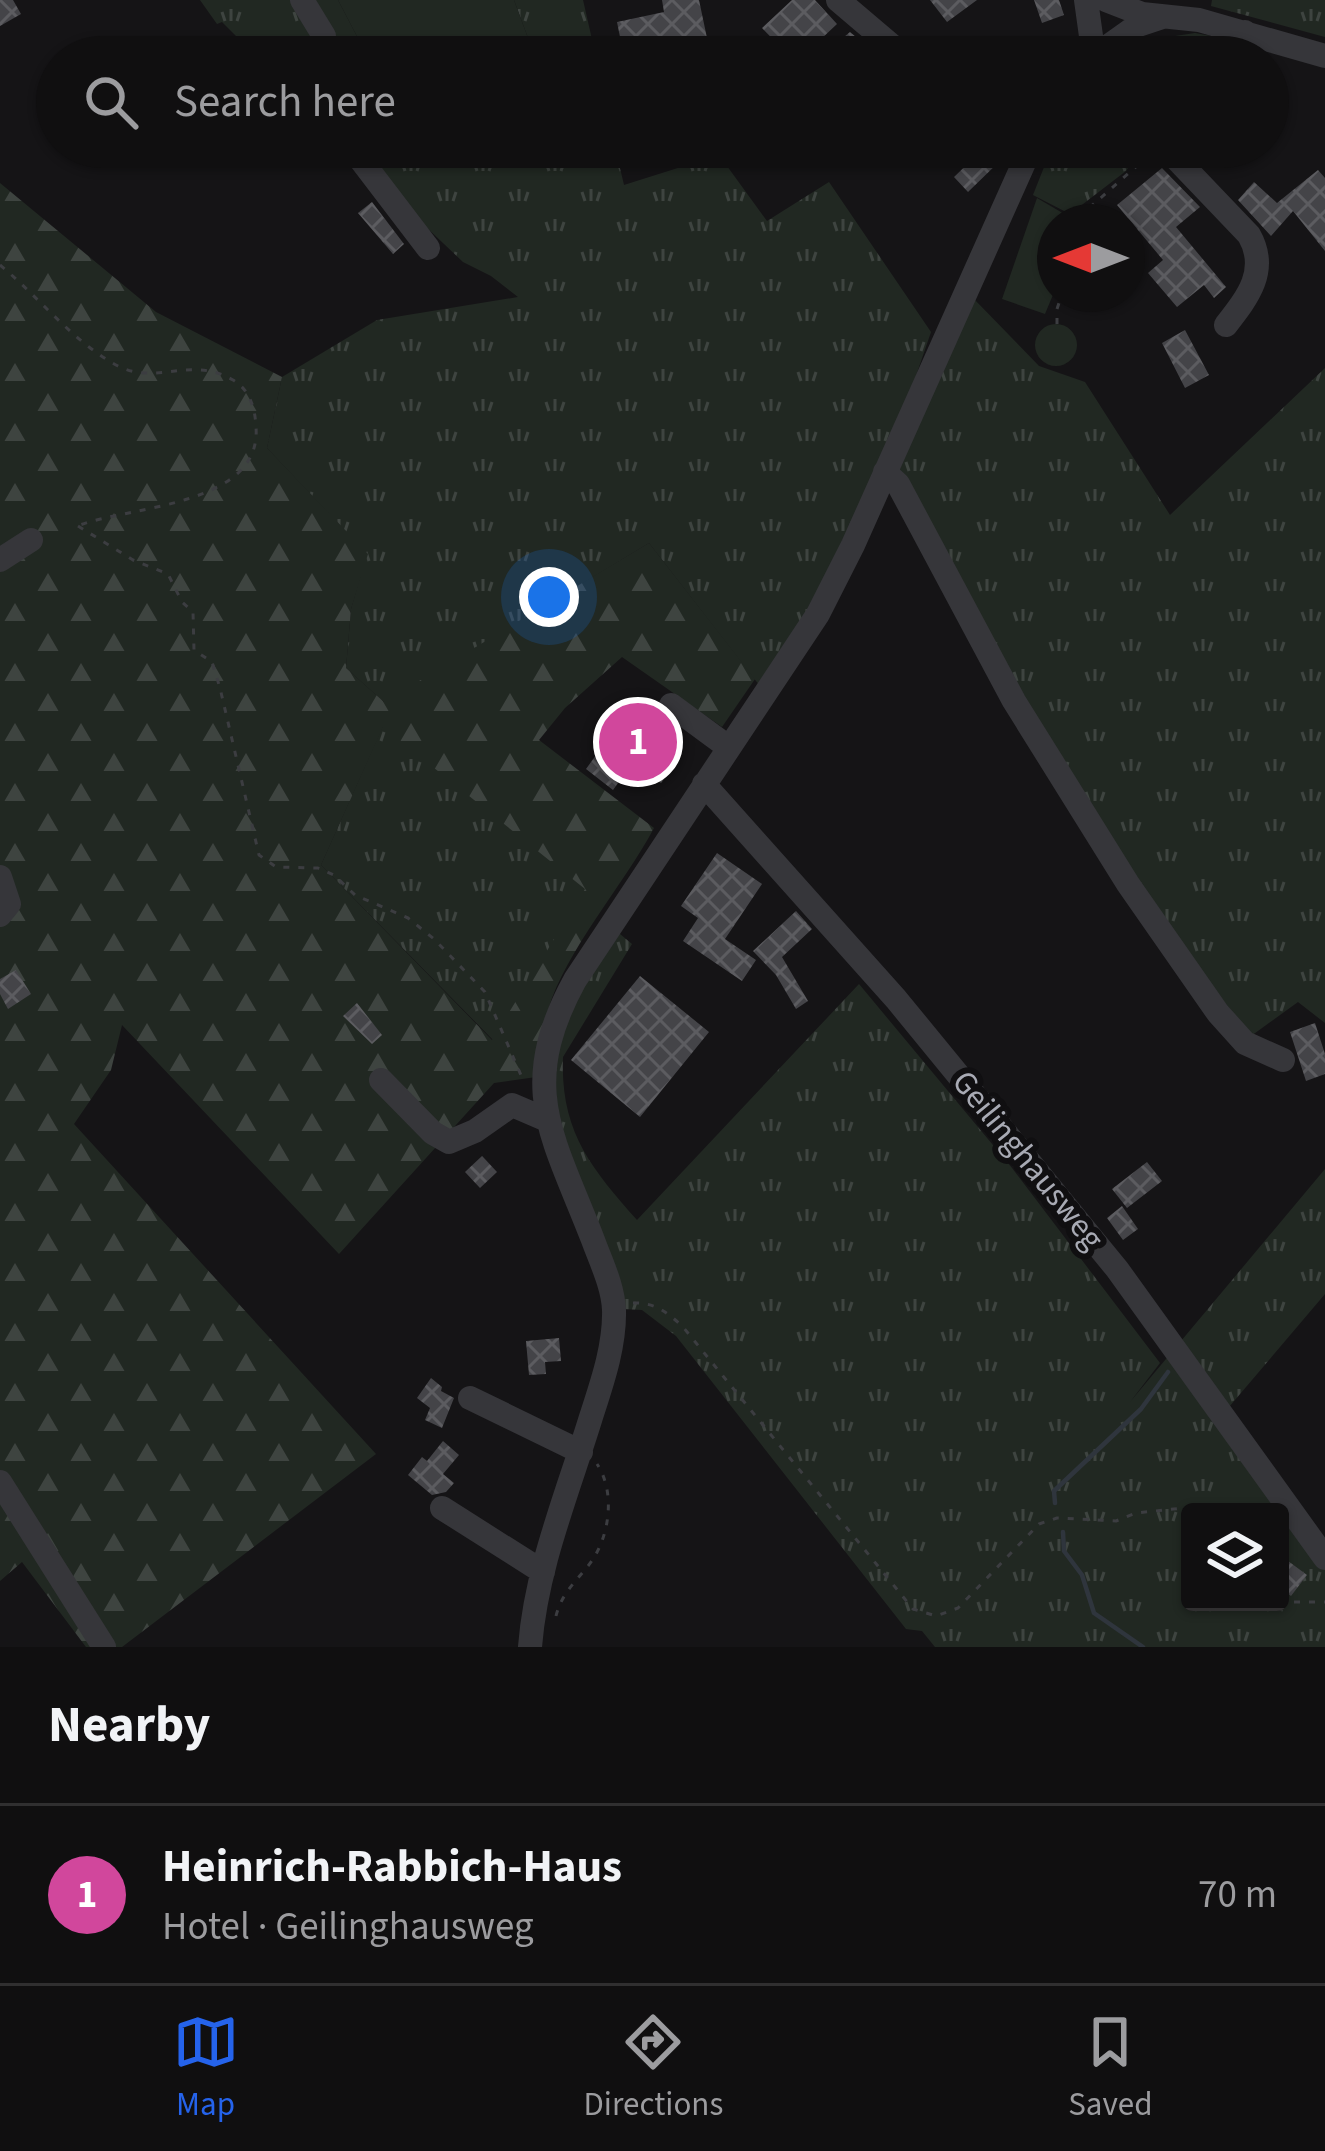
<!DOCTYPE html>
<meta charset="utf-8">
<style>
body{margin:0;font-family:"Source Sans 3",sans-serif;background:#191819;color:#f1f3f6}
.controls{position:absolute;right:36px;bottom:36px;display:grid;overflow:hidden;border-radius:12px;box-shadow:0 3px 9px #0004}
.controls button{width:108px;height:108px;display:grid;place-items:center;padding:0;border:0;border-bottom:3px solid #302f30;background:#100f10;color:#f1f3f6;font:60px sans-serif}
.compass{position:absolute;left:1037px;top:204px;width:108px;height:108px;border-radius:50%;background:#100f10;box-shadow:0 3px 9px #0004;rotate:270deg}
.you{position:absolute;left:549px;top:597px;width:42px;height:42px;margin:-30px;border:9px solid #fff;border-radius:50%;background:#1a73e8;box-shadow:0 0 0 18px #1a73e833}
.badge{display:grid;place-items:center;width:78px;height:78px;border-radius:50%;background:#2563eb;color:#fff;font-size:39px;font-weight:700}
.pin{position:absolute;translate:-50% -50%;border:6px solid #fff;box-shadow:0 3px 12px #0006}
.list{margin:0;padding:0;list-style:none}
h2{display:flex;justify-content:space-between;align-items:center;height:156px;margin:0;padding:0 48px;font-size:51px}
h2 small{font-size:39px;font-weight:400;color:#9c9c9f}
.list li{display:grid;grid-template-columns:78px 1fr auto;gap:36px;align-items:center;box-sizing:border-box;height:180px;padding:0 48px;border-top:3px solid #302f30}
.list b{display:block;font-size:45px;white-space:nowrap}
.list p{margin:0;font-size:39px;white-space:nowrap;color:#9c9c9f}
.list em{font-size:39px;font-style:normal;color:#9c9c9f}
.icon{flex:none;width:66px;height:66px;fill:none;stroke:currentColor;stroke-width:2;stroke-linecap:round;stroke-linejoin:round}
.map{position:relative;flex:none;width:1325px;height:1647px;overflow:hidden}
.search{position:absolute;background:#100f10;box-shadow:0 3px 9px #0004;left:36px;right:36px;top:36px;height:132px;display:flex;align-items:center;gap:30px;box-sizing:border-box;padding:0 42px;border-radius:66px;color:#9c9c9f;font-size:45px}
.sheet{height:336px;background:#100f10}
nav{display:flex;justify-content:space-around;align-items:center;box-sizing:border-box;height:168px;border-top:3px solid #302f30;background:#100f10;font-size:33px;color:#9c9c9f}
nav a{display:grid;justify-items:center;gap:6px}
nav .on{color:#2563eb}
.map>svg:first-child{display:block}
.grass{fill:url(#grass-tufts);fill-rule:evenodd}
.forest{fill:url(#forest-firs);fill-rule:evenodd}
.green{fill:#212822}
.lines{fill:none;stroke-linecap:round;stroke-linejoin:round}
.stream{stroke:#2f353d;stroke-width:4.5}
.building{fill:url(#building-cross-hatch)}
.path{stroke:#3c3d41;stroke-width:3;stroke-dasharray:6 9;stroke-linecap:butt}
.minor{stroke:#36363a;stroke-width:24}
.labels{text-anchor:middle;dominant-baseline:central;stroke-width:12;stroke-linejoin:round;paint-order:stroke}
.street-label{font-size:33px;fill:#a8aab4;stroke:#100f11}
</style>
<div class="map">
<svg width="1325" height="1647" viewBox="0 0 1325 1647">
<defs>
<pattern id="grass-tufts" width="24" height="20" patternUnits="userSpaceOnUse" patternTransform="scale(3)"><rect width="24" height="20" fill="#212822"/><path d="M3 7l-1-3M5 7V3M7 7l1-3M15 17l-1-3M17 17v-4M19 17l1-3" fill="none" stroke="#3e4440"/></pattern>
<pattern id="forest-firs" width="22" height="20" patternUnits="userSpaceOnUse" patternTransform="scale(3)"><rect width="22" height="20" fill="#212822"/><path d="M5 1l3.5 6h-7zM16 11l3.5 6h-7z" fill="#3e4440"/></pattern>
<pattern id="building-cross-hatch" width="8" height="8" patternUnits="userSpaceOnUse" patternTransform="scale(3)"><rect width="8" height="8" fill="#444448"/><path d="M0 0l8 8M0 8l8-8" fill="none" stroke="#5c5c60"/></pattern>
</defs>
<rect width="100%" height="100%" fill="#151416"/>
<path class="grass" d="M200 0H338L362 46 406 57H257L222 22 217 24Z
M514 0H583L596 57H535Z
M1212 0H1325V37L1211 6Z
M1195 33 1222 38 1226 43 1217 57H1116L1162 38Z
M342 147H615L624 185 719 155 767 221 829 182 931 332 883 472 763 690 649 543 385 703 346 668 351 609 367 554 267 448 282 377 377 320 518 297 491 276 463 262Z
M1052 147H1142L1126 171 1070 214 1033 195Z
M973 298 1039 366 1085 382 1170 515 1325 368V1023L1298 1002 1251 1036 1136 889 887 470Z
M383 726 586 889 493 1040 321 865Z
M614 929 632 944 563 1057C560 1131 591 1168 637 1220L859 984 1012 1168 1160 1363 1130 1402 1325 1169V1294L1229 1407 1325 1543V1647H935L922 1631 906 1629 676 1336 642 1310 623 1309 552 1119 559 1014ZM1190 1512H1280V1602H1190Z"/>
<path class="forest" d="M0 183 156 312 282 377 267 448 368 554 351 609 346 668 384 702 649 543 755 679 722 727 622 657 565 708 539 740 654 828C623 886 566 950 548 1010 541 1031 540 1055 536 1077L494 1083 339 1254 122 1025 111 1070 74 1124 376 1454 122 1647H86L22 1562 0 1581ZM383 727 585 889 492 1040 321 865Z"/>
<path class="green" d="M338 0H514L535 57H406L362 46Z
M1037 198 1078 222H1055V290L1045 314 1002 299Z
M1035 345a21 21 0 1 1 42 0a21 21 0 1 1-42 0Z"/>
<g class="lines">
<path class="stream" d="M1055 1503 1054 1491 1141 1409 1168 1372
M1063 1532 1064 1551 1082 1575 1094 1613 1143 1647"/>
</g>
<path class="building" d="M0 0H13L21 14 0 26Z
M662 0H699L711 57H624L617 22 664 12Z
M792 0H815L837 24 802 57H790L762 28Z
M930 0H977L947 22Z
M1034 0H1059L1064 15 1042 23Z
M850 32 880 57H851L838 42Z
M985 147 1002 159 968 192 954 177Z
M1162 168 1200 207 1176 227 1226 287 1214 298 1204 285 1177 307 1148 273 1163 260 1117 205Z
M1318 170 1325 178V251L1293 211 1271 236 1238 200 1254 182 1277 203Z
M372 202 404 244 393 254 358 213Z
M1185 330 1209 375 1185 388 1162 343Z
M636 733 677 763 661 783 643 771 631 787 621 779 613 790 586 769 599 751 614 762Z
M717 853 762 884 725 939 756 960 742 981 683 941 698 918 681 906Z
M796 911 812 929 782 957 808 1001 796 1009 776 975 753 951Z
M16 970 31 994 8 1009 0 994V979Z
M640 976 709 1032 640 1117 571 1060Z
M357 1003 382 1035 372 1044 343 1016Z
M1315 1023 1325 1054V1074L1306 1081 1290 1032Z
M482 1156 497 1172 480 1188 465 1172Z
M1147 1162 1162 1181 1127 1208 1112 1189Z
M1122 1206 1138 1229 1123 1240 1107 1218Z
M559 1338 561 1361 545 1362 546 1374 529 1375 526 1341Z
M431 1378 442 1387 441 1391 454 1398 442 1428 425 1420 430 1408 417 1398Z
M443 1441 459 1455 443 1474 454 1483 446 1492 432 1495 408 1475 422 1457 427 1461Z
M1280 1555 1307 1575 1291 1596 1280 1588Z"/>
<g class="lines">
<path class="path" d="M1073 219 1087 210
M1088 222V209L1147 157
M0 265C39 297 74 343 118 366 158 386 190 355 233 380 250 390 255 408 256 427 262 506 130 506 80 525
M1057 324V309L1062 294
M78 526 133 560 168 574 182 602 193 612 194 650 212 662 220 688 259 855 276 867 318 868 334 875 355 895 408 918 434 939 485 992 523 1080
M633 1303C655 1302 668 1313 683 1327L913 1609 936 1616 958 1608 1039 1524 1057 1518 1116 1521 1136 1513 1183 1508 1190 1514
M1279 1602H1325
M556 1616C561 1595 575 1582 588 1566 610 1539 616 1492 597 1464"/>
<path class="minor" d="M302 0 324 36 323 57
M838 0 905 57
M1086 0 1091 36 1087 57
M1106 0 1142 14 1199 20 1325 56
M1093 57 1138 25 1162 17
M1229 57 1245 32
M351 147 428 248
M1165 147 1249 235C1269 270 1248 297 1226 325
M885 472 898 484 1014 701 1128 884 1218 1013 1245 1043 1283 1060
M0 560 31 540
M671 705 728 747
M704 784 896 999 1117 1269 1325 1558
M0 877 9 904 0 915
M381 1080 433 1133 449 1142 475 1131 512 1105 547 1120
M470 1398 581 1452
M0 1482 104 1647
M442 1508 543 1572
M530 1647C536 1568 568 1492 591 1417 602 1383 615 1346 614 1310 613 1286 601 1262 593 1240 553 1136 516 1088 575 980L818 614 853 545 1031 147"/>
</g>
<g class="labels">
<g class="street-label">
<text transform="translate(1028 1160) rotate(51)">Geilinghausweg</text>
</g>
</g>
</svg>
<div class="controls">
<button><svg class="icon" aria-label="layers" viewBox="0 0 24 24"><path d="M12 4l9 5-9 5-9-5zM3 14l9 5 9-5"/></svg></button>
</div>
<svg class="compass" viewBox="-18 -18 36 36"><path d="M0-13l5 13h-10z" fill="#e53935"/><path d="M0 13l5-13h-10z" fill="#9c9c9f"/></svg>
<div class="you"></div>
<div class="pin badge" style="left:638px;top:742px;background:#d1479c">1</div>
<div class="search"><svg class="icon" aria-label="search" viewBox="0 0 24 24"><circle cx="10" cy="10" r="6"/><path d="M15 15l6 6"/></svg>Search here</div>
</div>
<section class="sheet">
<h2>Nearby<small></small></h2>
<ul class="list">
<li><span class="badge" style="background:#d1479c">1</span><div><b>Heinrich-Rabbich-Haus</b><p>Hotel · Geilinghausweg</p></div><em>70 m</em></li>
</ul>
</section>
<nav>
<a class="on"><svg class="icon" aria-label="map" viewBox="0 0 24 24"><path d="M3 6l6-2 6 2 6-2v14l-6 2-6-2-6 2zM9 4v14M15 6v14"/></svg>Map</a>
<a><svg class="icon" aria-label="directions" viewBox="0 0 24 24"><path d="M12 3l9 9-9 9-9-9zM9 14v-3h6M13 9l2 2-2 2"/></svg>Directions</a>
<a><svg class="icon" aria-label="saved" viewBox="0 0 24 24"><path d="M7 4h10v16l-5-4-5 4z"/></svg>Saved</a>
</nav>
